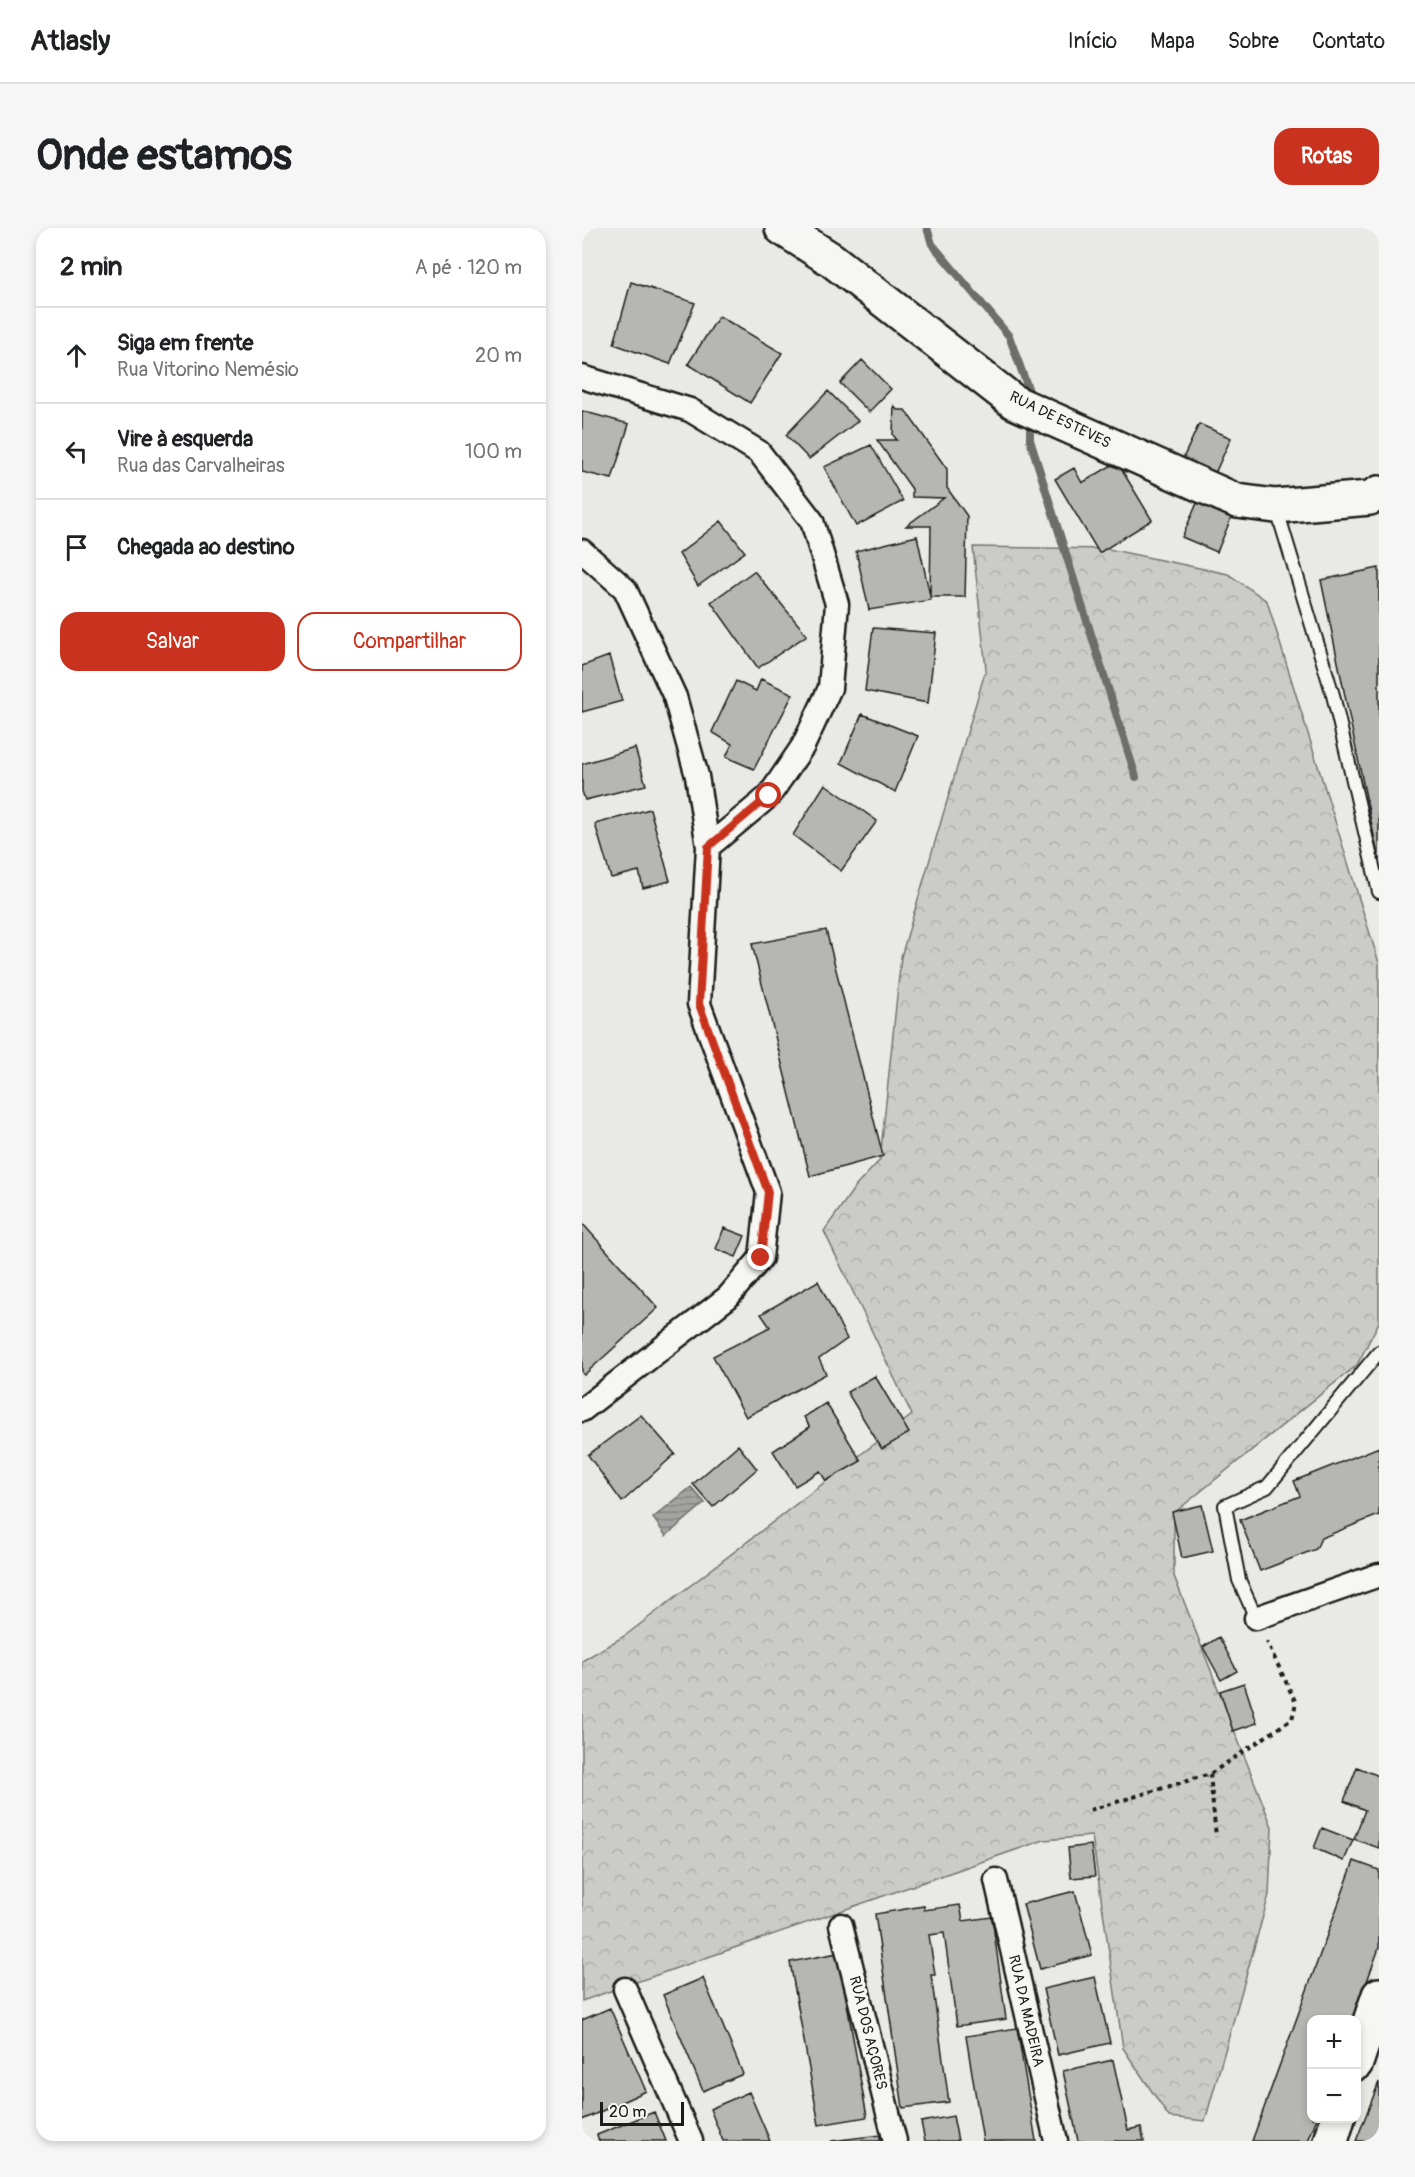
<!DOCTYPE html>
<html lang="pt">
<meta charset="utf-8">
<style>
body{margin:0;font-family:Pangolin,sans-serif;background:#f6f6f6;color:#202124}
.controls{position:absolute;right:18px;bottom:18px;display:grid;overflow:hidden;border-radius:12px;box-shadow:0 3px 9px #0003}
.controls button{width:54px;height:54px;display:grid;place-items:center;padding:0;border:0;border-bottom:2px solid #e0e0e0;background:#fff;color:#202124;font:30px sans-serif}
.scale{position:absolute;left:18px;bottom:15px;width:84px;box-sizing:border-box;padding-left:6px;border:3px solid #1c1c1c;border-top:0;font-size:16px;line-height:21px;white-space:nowrap;color:#1c1c1c;-webkit-text-stroke:4px #f6f6f2;paint-order:stroke}
.stop{position:absolute;width:18px;height:18px;margin:-14px;border:4px solid #c8321e;border-radius:50%;background:#fff}
.stop.end{background:#c8321e;border-color:#fff;box-shadow:0 2px 6px #0008}
.list{margin:0;padding:0;list-style:none}
h2{display:flex;justify-content:space-between;align-items:center;height:78px;margin:0;padding:0 24px;font-size:26px}
h2 small{font-size:20px;font-weight:400;color:#757577}
.list li{display:grid;grid-template-columns:39px 1fr auto;gap:18px;align-items:center;box-sizing:border-box;height:96px;padding:0 24px;border-top:2px solid #e0e0e0}
.list b{display:block;font-size:22px;white-space:nowrap}
.list p{margin:0;font-size:20px;white-space:nowrap;color:#757577}
.list em{font-size:20px;font-style:normal;color:#757577}
.actions{display:flex;gap:12px;padding:18px 24px}
.actions a{flex:1;padding:14px 0;border:2px solid #c8321e;border-radius:18px;text-align:center;font-size:21px;color:#c8321e}
.actions .main{background:#c8321e;color:#fff}
.icon{flex:none;width:33px;height:33px;fill:none;stroke:currentColor;stroke-width:2;stroke-linecap:round;stroke-linejoin:round}
.map{position:relative;flex:none;width:797px;height:1913px;overflow:hidden;border-radius:18px}
header{display:flex;align-items:center;gap:36px;box-sizing:border-box;height:84px;padding:0 30px;background:#fff;border-bottom:2px solid #e0e0e0}
header strong{font-size:28px}
nav{display:flex;gap:33px;margin-inline-start:auto;font-size:21px}
.intro{display:flex;align-items:center;justify-content:space-between;box-sizing:border-box;height:144px;padding:0 36px}
h1{margin:0;font-size:42px}
.button{padding:15px 27px;border-radius:18px;background:#c8321e;color:#fff;font-size:21px;font-weight:700}
main{display:flex;gap:36px;padding:0 36px}
aside{flex:1;background:#fff;border-radius:18px;box-shadow:0 3px 9px #0003}
.map>svg:first-child{display:block}
.forest{fill:url(#forest-crowns);stroke:#747472;stroke-width:1.5}
.water{fill:url(#water-rules);stroke:#6d6d6c;stroke-width:1.5}
.lines{fill:none;stroke-linecap:round;stroke-linejoin:round}
.stream{stroke:#6d6d6c;stroke-width:8}
.building{fill:#b6b6b3;stroke:#1c1c1c;stroke-width:1.5}
.lane-casing{stroke:#1c1c1c;stroke-width:16}
.street-casing{stroke:#1c1c1c;stroke-width:27}
.secondary-casing{stroke:#1c1c1c;stroke-width:38}
.path{stroke:#1c1c1c;stroke-width:4;stroke-dasharray:4.5 4.5;stroke-linecap:butt}
.lane{stroke:#f6f6f2;stroke-width:12}
.street{stroke:#f6f6f2;stroke-width:22}
.secondary{stroke:#f6f6f2;stroke-width:33}
.route{stroke:#c8321e;stroke-width:8}
.labels{text-anchor:middle;dominant-baseline:central;stroke-width:6;stroke-linejoin:round;paint-order:stroke}
.street-label{font-size:15px;fill:#1c1c1c;stroke:#f6f6f2}
</style>
<header>
<strong>Atlasly</strong>
<nav><a>Início</a><a>Mapa</a><a>Sobre</a><a>Contato</a></nav>
</header>
<div class="intro"><h1>Onde estamos</h1><a class="button">Rotas</a></div>
<main>
<aside>
<h2>2 min<small>A pé · 120 m</small></h2>
<ul class="list">
<li><svg class="icon" aria-label="ahead" viewBox="0 0 24 24"><path d="M12 20V5M6 11l6-6 6 6"/></svg><div><b>Siga em frente</b><p>Rua Vitorino Nemésio</p></div><em>20 m</em></li>
<li><svg class="icon" aria-label="left" viewBox="0 0 24 24"><path d="M17 20v-9H6M10 6l-5 5 5 5"/></svg><div><b>Vire à esquerda</b><p>Rua das Carvalheiras</p></div><em>100 m</em></li>
<li><svg class="icon" aria-label="arrive" viewBox="0 0 24 24"><path d="M6 21V4h12l-3 4 3 4H6"/></svg><div><b>Chegada ao destino</b></div></li>
</ul>
<div class="actions"><a class="main">Salvar</a><a>Compartilhar</a></div>
</aside>
<div class="map">
<svg width="797" height="1913" viewBox="0 0 797 1913">
<defs>
<pattern id="forest-crowns" width="20" height="18" patternUnits="userSpaceOnUse" patternTransform="scale(1.5)"><rect width="20" height="18" fill="#cbcbc7"/><path d="M2 6a3 3 0 1 1 6 0M12 15a3 3 0 1 1 6 0" fill="none" stroke="#aeaeaa"/></pattern>
<pattern id="water-rules" width="6" height="5" patternUnits="userSpaceOnUse" patternTransform="scale(1.5)"><rect width="6" height="5" fill="#a3a3a1"/><path d="M0 2.5h6" fill="none" stroke="#848482"/></pattern>
</defs>
<rect width="100%" height="100%" fill="#e9e9e5"/>
<filter id="ink" filterUnits="userSpaceOnUse"><feTurbulence type="fractalNoise" baseFrequency=".0167" numOctaves="2"/><feDisplacementMap in="SourceGraphic" scale="12" xChannelSelector="R" yChannelSelector="G"/><feConvolveMatrix kernelMatrix="1 2 1 2 8 2 1 2 1" color-interpolation-filters="sRGB"/></filter>
<g filter="url(#ink)">
<path class="forest" d="M391 319 526 321 646 346 685 373 797 735V1094L775 1137 592 1285V1348L690 1599 687 1667 623 1893 587 1889 541 1820 510 1608 462 1612 0 1773V1433L44 1407 330 1187 242 1003 273 959 298 932 319 729 404 441Z"/>
<path class="water" d="M109 1259 123 1275 84 1308 71 1290Z"/>
<g class="lines">
<path class="stream" d="M345 0 350 16 427 108 450 171
M448 197V212L554 549"/>
</g>
<path class="building" d="M49 54 113 75 88 136 32 116Z
M137 88 200 125 168 175 106 136Z
M280 132 309 161 287 184 258 155Z
M246 163 276 193 227 231 204 207Z
M312 178 315 182H323L365 241V260L385 288 383 369H348L349 298H324L362 270 330 269V261L295 212H315L311 207Z
M0 183 47 196 30 251 0 244Z
M617 196 649 210 630 252 598 237Z
M289 217 321 273 274 298 242 239Z
M535 234 570 292 517 325 473 251 492 240 500 255Z
M616 273 650 288 635 324 600 309Z
M139 293 163 324 116 358 97 326Z
M335 308 349 372 287 382 274 323Z
M797 340V632L739 352Z
M172 343 225 407 176 440 129 374Z
M291 400 354 405 346 475 283 463Z
M27 428 40 473 0 484V438Z
M179 451 211 466 172 541 144 529 150 516 130 504 154 453 174 463Z
M280 486 336 508 313 564 259 535Z
M53 520 64 557 3 572 0 563V536Z
M243 556 295 593 259 643 211 607Z
M68 581 88 653 61 660 57 643 29 650 13 596Z
M244 702 301 928 228 948 170 716Z
M0 995 76 1080 2 1147 0 1145Z
M142 1000 163 1008 154 1029 134 1021Z
M236 1053 265 1111 237 1131 244 1146 164 1189 131 1128 188 1099 179 1086Z
M293 1148 327 1205 300 1221 265 1164Z
M244 1175 279 1233 244 1253 238 1243 213 1258 191 1223 228 1199 222 1189Z
M59 1187 93 1226 40 1274 6 1227Z
M156 1217 175 1241 131 1279 111 1256Z
M797 1219V1287L739 1310 734 1321 678 1343 658 1292 718 1268 712 1253Z
M620 1277 631 1323 600 1330 590 1284Z
M637 1409 655 1443 639 1452 621 1419Z
M662 1455 675 1495 651 1503 638 1463Z
M775 1539 797 1548V1620L772 1611 783 1582 762 1573Z
M740 1600 771 1612 762 1633 732 1620Z
M509 1617 513 1648 489 1650 486 1620Z
M772 1633 797 1642V1720L771 1792H730V1890H735L726 1913H670Z
M493 1663 510 1727 458 1741 441 1676Z
M378 1677 381 1693 410 1689 424 1791 375 1798 362 1705 347 1707 353 1747H349L367 1874 321 1880 293 1686 342 1678V1682Z
M256 1725 285 1889 237 1897 208 1734Z
M513 1749 528 1815 476 1827 461 1761Z
M121 1750 161 1846 121 1863 81 1767Z
M28 1780 64 1863 0 1892V1792Z
M435 1800 454 1913H401L384 1808Z
M531 1832 546 1902 559 1899 562 1913H496L481 1843Z
M797 1854V1913H774Z
M167 1864 188 1913H141L128 1881Z
M72 1884 84 1913H17L15 1907Z
M371 1888 376 1913H343L339 1894Z
M298 1907V1913H249Z"/>
<g class="lines">
<defs>
<path id="lane" d="M694 279 751 467 797 664
M674 1390 657 1352 643 1278 685 1259 797 1124"/>
<path id="street" d="M0 149 108 182 177 224 230 293 255 376 248 460 221 518 187 568 126 619
M0 323 43 361 93 469 115 548 126 619 117 776 186 964 179 1030 146 1069 0 1182
M674 1390 797 1347
M414 1652 474 1913
M259 1697 313 1913
M43 1761 109 1913"/>
<path id="secondary" d="M200 0 250 32 432 174 655 273 693 278 788 270 797 265
M774 1835 797 1767
M749 1913 756 1890"/>
</defs>
<use href="#lane" class="lane-casing"/>
<use href="#street" class="street-casing"/>
<use href="#secondary" class="secondary-casing"/>
<path class="path" d="M628 1546 634 1609
M508 1582 628 1546 710 1491 714 1475 685 1414"/>
<use href="#lane" class="lane"/>
<use href="#street" class="street"/>
<use href="#secondary" class="secondary"/>
</g>
</g>
<g class="lines" filter="url(#ink)">
<path class="route" d="M179 1030 186 964 117 776 126 619 187 568"/>
</g>
<g class="labels">
<g class="street-label">
<text transform="translate(478 192) rotate(26)">RUA DE ESTEVES</text>
<text transform="translate(444 1783) rotate(77)">RUA DA MADEIRA</text>
<text transform="translate(286 1805) rotate(76)">RUA DOS AÇORES</text>
</g>
</g>
</svg>
<div class="controls">
<button>+</button>
<button>−</button>
</div>
<div class="scale">20 m</div>
<div class="stop" style="left:187px;top:568px"></div>
<div class="stop end" style="left:179px;top:1030px"></div>
</div>
</main>
